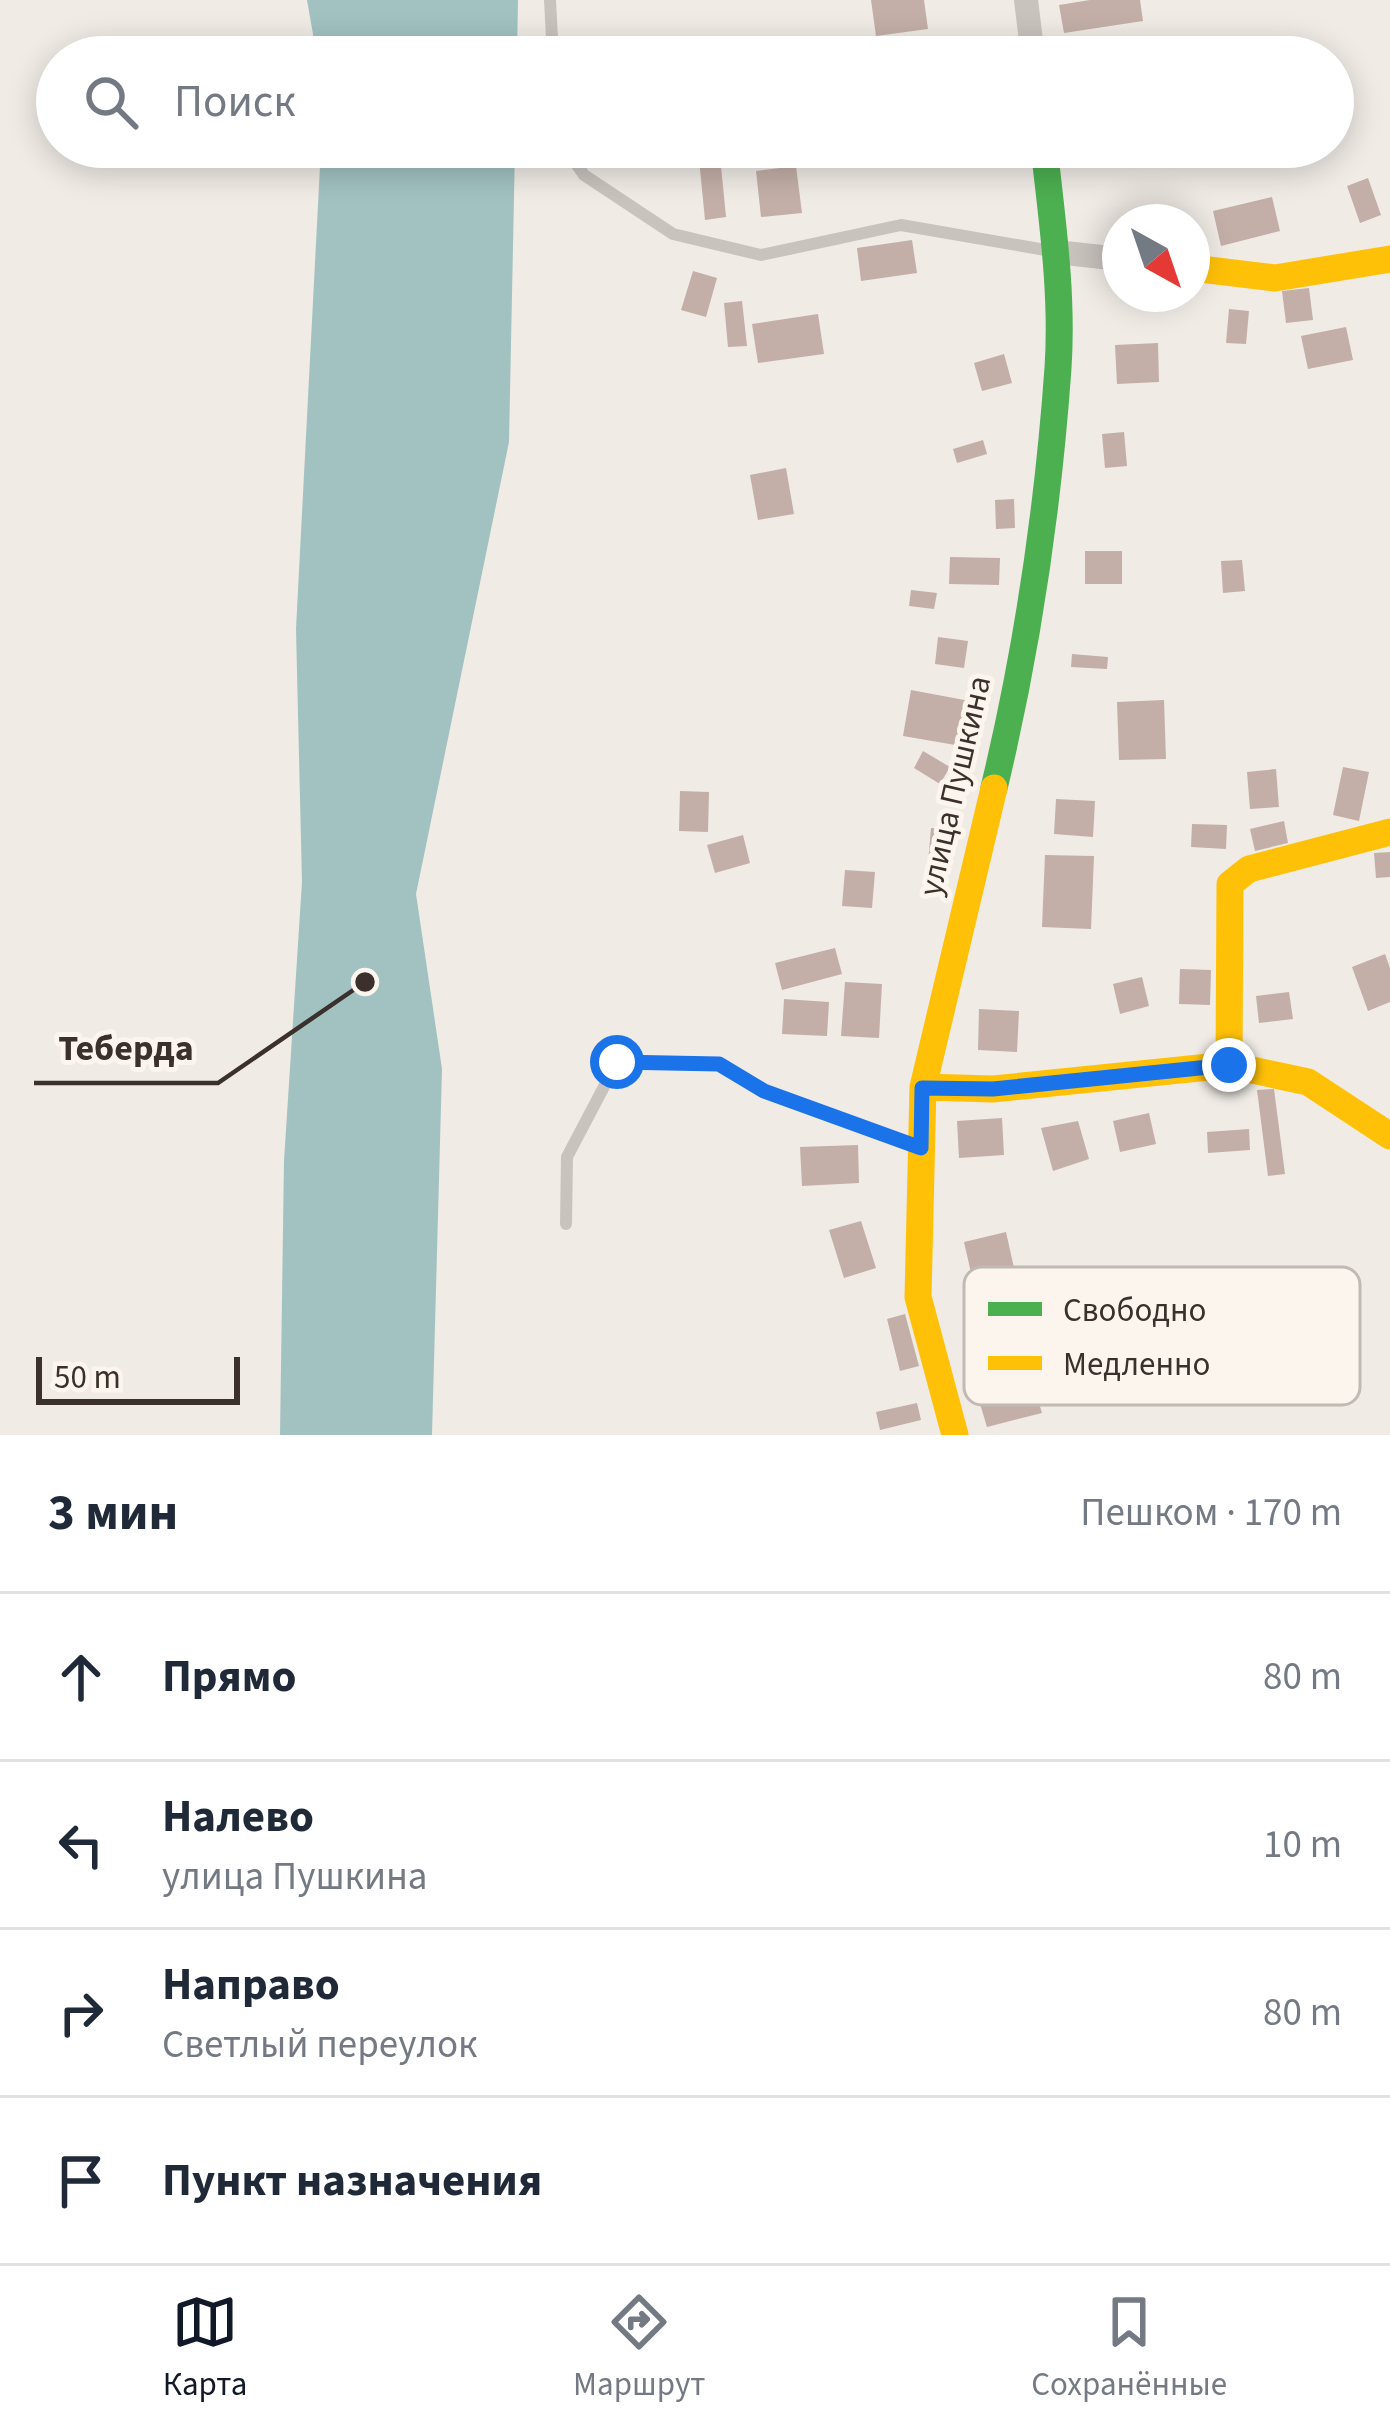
<!DOCTYPE html>
<html lang="ru">
<meta charset="utf-8">
<style>
body{margin:0;font-family:"Source Sans 3",sans-serif;background:#f2f2f3;color:#1f2937}
.compass{position:absolute;left:1102px;top:204px;width:108px;height:108px;border-radius:50%;background:#fff;box-shadow:0 6px 30px #0003;rotate:140deg}
.scale{position:absolute;left:36px;bottom:30px;width:204px;box-sizing:border-box;padding-left:12px;border:6px solid #3b302b;border-top:0;font-size:33px;line-height:42px;white-space:nowrap;color:#3b302b;-webkit-text-stroke:9px #fbf5ee;paint-order:stroke}
.stop{position:absolute;width:36px;height:36px;margin:-27px;border:9px solid #1a73e8;border-radius:50%;background:#fff}
.stop.end{background:#1a73e8;border-color:#fff;box-shadow:0 3px 12px #0008}
.list{margin:0;padding:0;list-style:none}
h2{display:flex;justify-content:space-between;align-items:center;height:156px;margin:0;padding:0 48px;font-size:51px}
h2 small{font-size:39px;font-weight:400;color:#747a83}
.list li{display:grid;grid-template-columns:78px 1fr auto;gap:36px;align-items:center;box-sizing:border-box;height:168px;padding:0 48px;border-top:3px solid #e0e1e3}
.list b{display:block;font-size:45px;white-space:nowrap}
.list p{margin:0;font-size:39px;white-space:nowrap;color:#747a83}
.list em{font-size:39px;font-style:normal;color:#747a83}
.icon{flex:none;width:66px;height:66px;fill:none;stroke:currentColor;stroke-width:2;stroke-linecap:round;stroke-linejoin:round}
.map{position:relative;flex:none;width:1390px;height:1435px;overflow:hidden}
.search{position:absolute;background:#fff;box-shadow:0 6px 30px #0003;left:36px;right:36px;top:36px;height:132px;display:flex;align-items:center;gap:30px;box-sizing:border-box;padding:0 42px;border-radius:66px;color:#747a83;font-size:45px}
.sheet{height:828px;background:#fff}
nav{display:flex;justify-content:space-around;align-items:center;box-sizing:border-box;height:168px;border-top:3px solid #e0e1e3;background:#fff;font-size:33px;color:#747a83}
nav a{display:grid;justify-items:center;gap:6px}
nav .on{color:#111827}
.map>svg:first-child{display:block}
.water{fill:#a1c2c1}
.building{fill:#c3afa7}
.lines{fill:none;stroke-linecap:round;stroke-linejoin:round}
.lane{stroke:#c9c3be;stroke-width:12}
.street{stroke:#c9c3be;stroke-width:24}
.fast{stroke:#4caf50;stroke-width:27}
.slow{stroke:#ffc107;stroke-width:27}
.route{stroke:#1a73e8;stroke-width:15}
.labels{text-anchor:middle;dominant-baseline:central;stroke-width:10;stroke-linejoin:round;paint-order:stroke}
.street-label{font-size:33px;fill:#3b302b;stroke:#fbf5ee}
.key{fill:#fbf5ee;stroke:#c1bab4;stroke-width:3}
.key-label{font-size:33px;fill:#3b302b}
.leader{fill:none;stroke:#3b302b;stroke-width:4.5}
.callout-dot{fill:#3b302b;stroke:#fbf5ee;stroke-width:4.5}
.callout-label{font-size:36px;text-anchor:middle;font-weight:bold;fill:#3b302b;stroke:#fbf5ee;stroke-width:10;stroke-linejoin:round;paint-order:stroke}
</style>
<div class="map">
<svg width="1390" height="1435" viewBox="0 0 1390 1435">
<rect width="100%" height="100%" fill="#f0ebe5"/>
<path class="water" d="M307 0H518L517 57H317Z
M321 147H515L509 442 416 894 442 1069 432 1435H280L284 1161 302 882 296 629Z"/>
<path class="building" d="M871 0H924L928 29 876 36Z
M1090 0H1140L1143 21 1064 33 1059 5Z
M720 156 726 217 705 220 699 159Z
M796 166 802 213 761 217 756 171Z
M1368 178 1381 215 1360 223 1347 186Z
M1272 197 1280 231 1221 246 1213 211Z
M912 240 917 273 861 281 857 248Z
M693 271 717 278 706 317 681 310Z
M1309 288 1313 320 1286 323 1282 291Z
M742 301 747 346 728 347 724 303Z
M1229 309 1249 311 1246 344 1226 343Z
M818 314 824 354 758 363 752 324Z
M1346 327 1353 360 1308 369 1301 336Z
M1158 343 1159 382 1117 384 1115 345Z
M1004 354 1012 383 982 391 974 363Z
M1124 432 1127 466 1105 468 1102 434Z
M983 440 987 454 957 463 953 449Z
M786 468 794 514 758 520 750 475Z
M1014 499 1015 528 996 529 995 500Z
M1085 551H1122V584H1085Z
M950 557 1000 558 999 585 949 584Z
M1242 560 1245 591 1223 593 1221 561Z
M911 590 937 593 934 609 909 606Z
M938 637 968 641 964 668 935 664Z
M1072 654 1108 657 1107 669 1071 667Z
M911 690 975 702 967 747 903 736Z
M1164 700 1166 759 1119 760 1117 702Z
M923 751 950 767 940 784 914 768Z
M1343 767 1369 772 1359 821 1333 815Z
M1276 769 1279 807 1250 809 1247 772Z
M680 791 709 792 708 832 679 831Z
M1056 799 1095 801 1093 837 1054 834Z
M1284 821 1288 843 1255 851 1250 829Z
M1192 824 1227 825 1226 849 1191 847Z
M931 828 942 829 939 864 928 863Z
M743 835 750 863 715 873 707 845Z
M1390 852V877L1376 878 1374 853Z
M1045 855 1094 856 1091 929 1042 927Z
M845 870 875 872 872 908 842 906Z
M835 948 842 974 782 990 775 963Z
M1385 954 1390 968V1002L1368 1011 1352 967Z
M1180 969 1211 970 1210 1005 1179 1004Z
M1142 977 1149 1006 1120 1014 1113 984Z
M845 982 882 984 879 1038 841 1036Z
M1289 992 1293 1019 1259 1023 1256 996Z
M784 999 829 1002 827 1036 782 1034Z
M979 1009 1019 1011 1017 1052 978 1050Z
M1274 1089 1285 1174 1268 1176 1257 1090Z
M1149 1113 1156 1144 1120 1152 1113 1121Z
M1002 1118 1004 1155 959 1158 957 1121Z
M1078 1121 1089 1159 1053 1171 1041 1128Z
M1249 1129 1250 1150 1208 1153 1207 1132Z
M858 1145 859 1183 802 1186 800 1147Z
M861 1221 876 1268 844 1278 829 1230Z
M1006 1232 1014 1268 972 1277 964 1242Z
M905 1314 919 1366 900 1371 887 1319Z
M1029 1371 1042 1413 987 1427 975 1387Z
M917 1403 921 1420 880 1430 876 1412Z"/>
<g class="lines">
<path class="lane" d="M550 0 553 57
M564 147 584 175 673 234 761 255 901 225 1051 251
M566 1224 567 1157 617 1062 719 1064 763 1091 920 1148"/>
<path class="street" d="M1026 0 1033 57
M1056 252 1120 259"/>
<path class="fast" d="M994 788C1027 651 1048 509 1058 368 1063 294 1052 220 1044 147"/>
<path class="slow" d="M1192 268 1275 278 1390 259
M1229 1065 1230 884 1249 869 1390 832
M923 1087 993 1089 1229 1065 1308 1082 1390 1136
M955 1435 918 1297 923 1087 994 788"/>
</g>
<g class="lines">
<path class="route" d="M617 1062 719 1064 764 1091 921 1148 922 1088 993 1089 1229 1065"/>
</g>
<g class="labels">
<g class="street-label">
<text transform="translate(955 786) rotate(-77)">улица Пушкина</text>
</g>
</g>
<rect x="964" y="1267" width="396" height="138" rx="18" class="key"/>
<rect x="988" y="1302" width="54" height="14" fill="#4caf50"/>
<rect x="988" y="1356" width="54" height="14" fill="#ffc107"/>
<g class="key-label">
<text x="1063" y="1321">Свободно</text>
<text x="1063" y="1375">Медленно</text>
</g>
<path class="leader" d="M365 982L218 1083H34"/>
<circle class="callout-dot" cx="365" cy="982" r="12"/>
<g class="callout-label">
<text x="126" y="1060">Теберда</text>
</g>
</svg>
<svg class="compass" viewBox="-18 -18 36 36"><path d="M0-13l5 13h-10z" fill="#e53935"/><path d="M0 13l5-13h-10z" fill="#747a83"/></svg>
<div class="scale">50 m</div>
<div class="stop" style="left:617px;top:1062px"></div>
<div class="stop end" style="left:1229px;top:1065px"></div>
<div class="search"><svg class="icon" aria-label="search" viewBox="0 0 24 24"><circle cx="10" cy="10" r="6"/><path d="M15 15l6 6"/></svg>Поиск</div>
</div>
<section class="sheet">
<h2>3 мин<small>Пешком · 170 m</small></h2>
<ul class="list">
<li><svg class="icon" aria-label="ahead" viewBox="0 0 24 24"><path d="M12 20V5M6 11l6-6 6 6"/></svg><div><b>Прямо</b></div><em>80 m</em></li>
<li><svg class="icon" aria-label="left" viewBox="0 0 24 24"><path d="M17 20v-9H6M10 6l-5 5 5 5"/></svg><div><b>Налево</b><p>улица Пушкина</p></div><em>10 m</em></li>
<li><svg class="icon" aria-label="right" viewBox="0 0 24 24"><path d="M7 20v-9h11M14 6l5 5-5 5"/></svg><div><b>Направо</b><p>Светлый переулок</p></div><em>80 m</em></li>
<li><svg class="icon" aria-label="arrive" viewBox="0 0 24 24"><path d="M6 21V4h12l-3 4 3 4H6"/></svg><div><b>Пункт назначения</b></div></li>
</ul>
</section>
<nav>
<a class="on"><svg class="icon" aria-label="map" viewBox="0 0 24 24"><path d="M3 6l6-2 6 2 6-2v14l-6 2-6-2-6 2zM9 4v14M15 6v14"/></svg>Карта</a>
<a><svg class="icon" aria-label="directions" viewBox="0 0 24 24"><path d="M12 3l9 9-9 9-9-9zM9 14v-3h6M13 9l2 2-2 2"/></svg>Маршрут</a>
<a><svg class="icon" aria-label="saved" viewBox="0 0 24 24"><path d="M7 4h10v16l-5-4-5 4z"/></svg>Сохранённые</a>
</nav>
